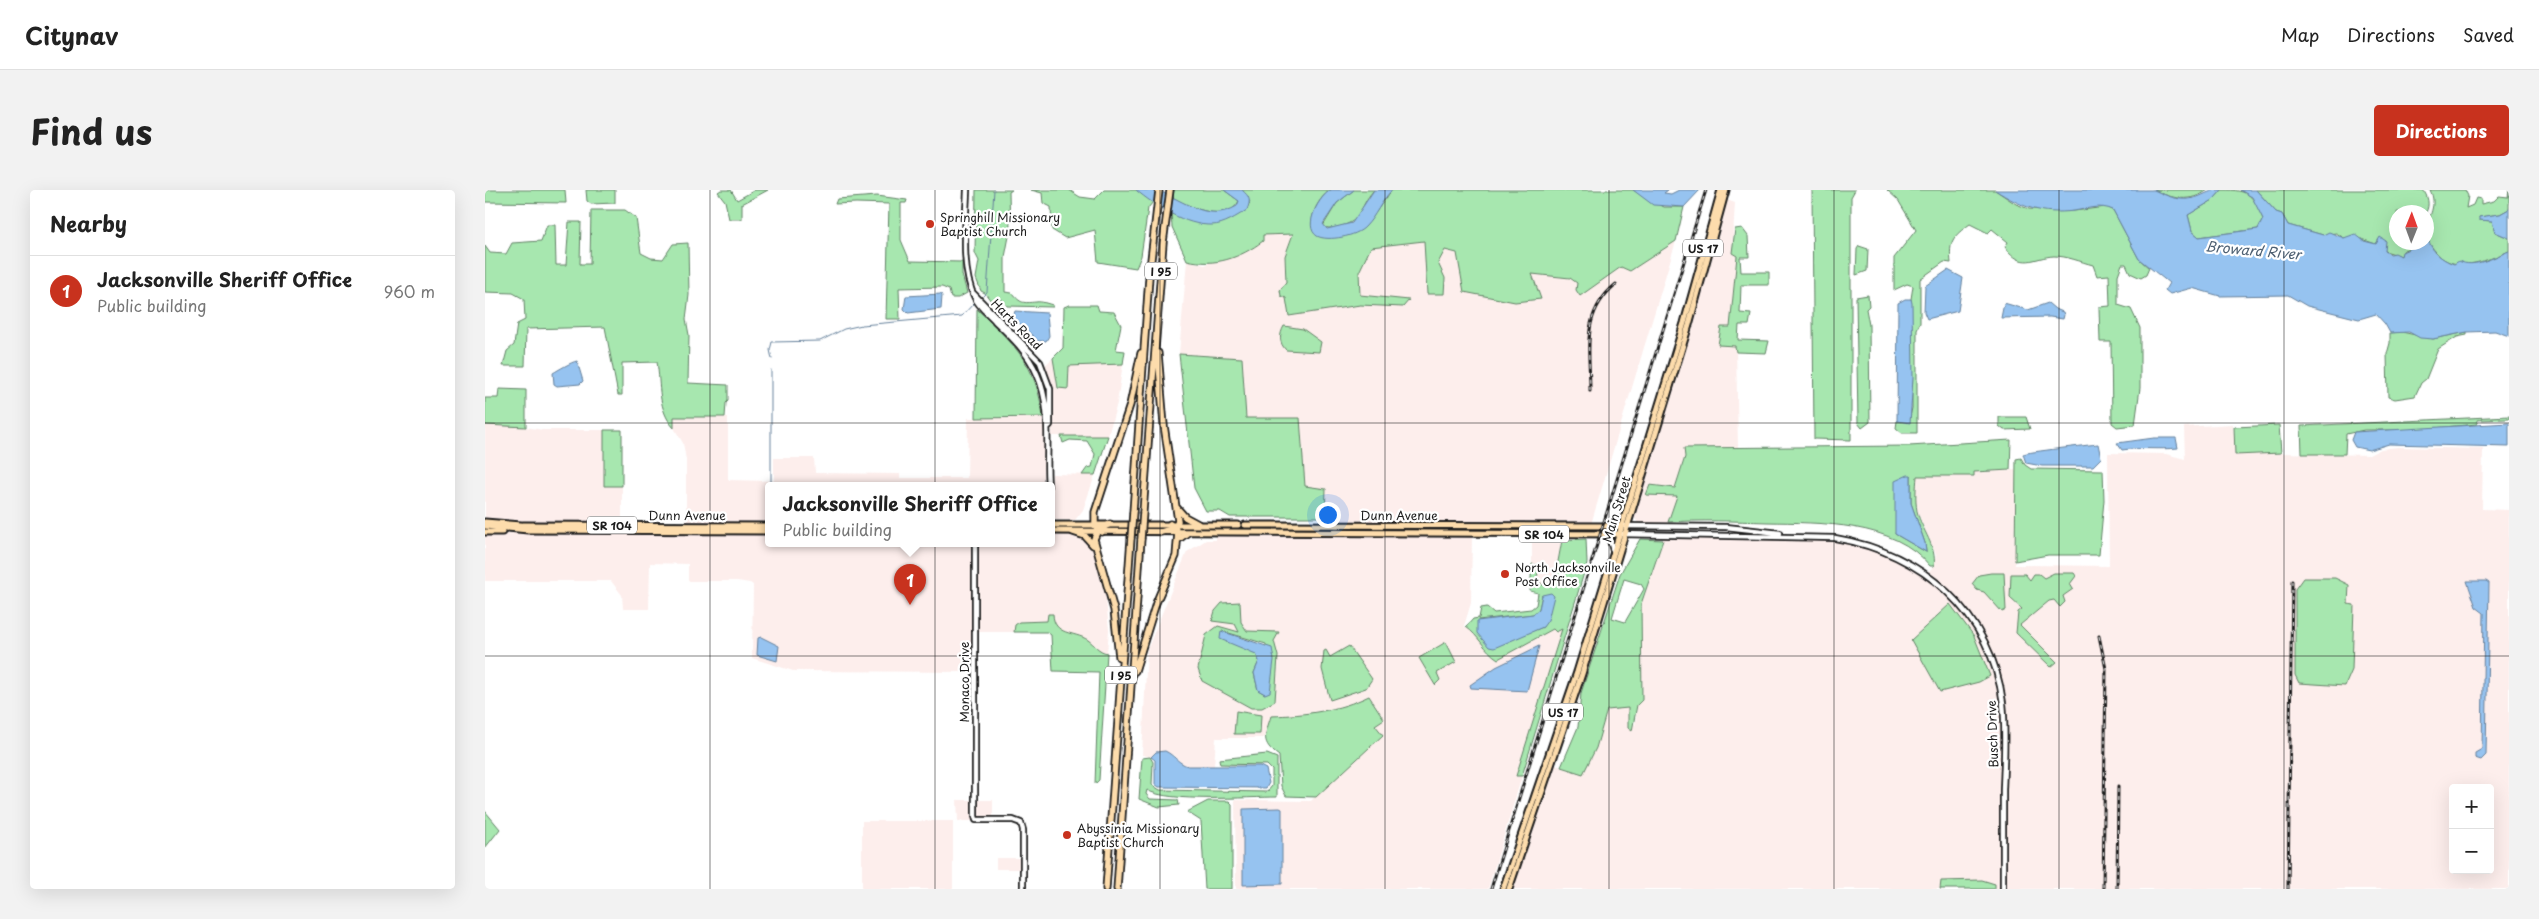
<!DOCTYPE html>
<meta charset="utf-8">
<style>
body{margin:0;font-family:"Playpen Sans",sans-serif;background:#f2f2f2;color:#222}
.controls{position:absolute;right:15px;bottom:15px;display:grid;overflow:hidden;border-radius:5px;box-shadow:0 5px 20px #0002}
.controls button{width:45px;height:45px;display:grid;place-items:center;padding:0;border:0;border-bottom:1px solid #e0e0e0;background:#fff;color:#222;font:25px sans-serif}
.compass{position:absolute;left:1904px;top:15px;width:45px;height:45px;border-radius:50%;background:#fff;box-shadow:0 5px 20px #0002;rotate:1deg}
.you{position:absolute;left:842px;top:324px;width:18px;height:18px;margin:-12px;border:4px solid #fff;border-radius:50%;background:#1a73e8;box-shadow:0 0 0 8px #1a73e833}
.badge{display:grid;place-items:center;width:32px;height:32px;border-radius:50%;background:#c8321e;color:#fff;font-size:16px;font-weight:700}
.pin{position:absolute;translate:-50% -41px;filter:drop-shadow(0 1px 2px #0008)}
.pin::after{content:'';position:absolute;top:26px;width:18px;height:15px;background:inherit;clip-path:polygon(0 0,100% 0,50% 100%)}
.popup{position:absolute;left:280px;top:292px;width:290px;height:65px;box-sizing:border-box;display:grid;place-content:center;border-radius:5px;background:#fff;filter:drop-shadow(0 1px 4px #0005);font-size:16px;white-space:nowrap;color:#767676}
.popup b{font-size:19px;color:#222}
.popup::after{content:'';position:absolute;left:50%;top:100%;margin-left:-10px;border:10px solid transparent;border-top-color:#fff}
.list{margin:0;padding:0;list-style:none}
h2{display:flex;justify-content:space-between;align-items:center;height:65px;margin:0;padding:0 20px;font-size:21px}
h2 small{font-size:16px;font-weight:400;color:#767676}
.list li{display:grid;grid-template-columns:32px 1fr auto;gap:15px;align-items:center;box-sizing:border-box;height:70px;padding:0 20px;border-top:1px solid #e0e0e0}
.list b{display:block;font-size:19px;white-space:nowrap}
.list p{margin:0;font-size:16px;white-space:nowrap;color:#767676}
.list em{font-size:16px;font-style:normal;color:#767676}
.map{position:relative;flex:none;width:2024px;height:699px;overflow:hidden;border-radius:5px}
header{display:flex;align-items:center;gap:30px;box-sizing:border-box;height:70px;padding:0 25px;background:#fff;border-bottom:1px solid #e0e0e0}
header strong{font-size:24px}
nav{display:flex;gap:28px;margin-inline-start:auto;font-size:18px}
.intro{display:flex;align-items:center;justify-content:space-between;box-sizing:border-box;height:120px;padding:0 30px}
h1{margin:0;font-size:35px}
.button{padding:12px 22px;border-radius:5px;background:#c8321e;color:#fff;font-size:18px;font-weight:700}
main{display:flex;gap:30px;padding:0 30px}
aside{flex:1;background:#fff;border-radius:5px;box-shadow:0 5px 20px #0002}
.map>svg:first-child{display:block}
.built{fill:#fdeeec;fill-rule:evenodd}
.green{fill:#a7e7af;stroke:#628266;fill-rule:evenodd}
.water{fill:#96c3f0;stroke:#65809b}
.lines{fill:none;stroke-linecap:round;stroke-linejoin:round}
.stream{stroke:#65809b;stroke-width:1}
.secondary-casing{stroke:#1c1c1c;stroke-width:8}
.primary-casing{stroke:#1c1c1c;stroke-width:9}
.highway-casing{stroke:#1c1c1c;stroke-width:9}
.secondary{stroke:#fff;stroke-width:4.5}
.primary{stroke:#fddcac;stroke-width:5}
.highway{stroke:#fddcac;stroke-width:5.5}
.rail-casing{stroke:#1c1c1c;stroke-width:3}
.rail{stroke:#fff;stroke-width:1;stroke-dasharray:4;stroke-linecap:butt}
.highway-bridge-casing{stroke:#1c1c1c;stroke-width:9;stroke-linecap:butt}
.highway-bridge{stroke:#fddcac;stroke-width:5.5}
.grid{fill:none;stroke:#1c1c1c;stroke-width:1;stroke-opacity:0.55}
.poi-dot{fill:#c8321e;stroke:#fff;stroke-width:2}
.labels{text-anchor:middle;dominant-baseline:central;stroke-width:4.5;stroke-linejoin:round;paint-order:stroke}
.shield{fill:#fff;stroke:#606060;stroke-width:1}
.shield-label{font-size:11px;font-weight:bold;fill:#1c1c1c}
.poi-label{font-size:12px;fill:#1c1c1c;stroke:#fff;text-anchor:start}
.street-label{font-size:12px;fill:#1c1c1c;stroke:#fff}
.water-label{font-size:14px;font-style:italic;fill:#4d5f71;stroke:#fff}
</style>
<header>
<strong>Citynav</strong>
<nav><a>Map</a><a>Directions</a><a>Saved</a></nav>
</header>
<div class="intro"><h1>Find us</h1><a class="button">Directions</a></div>
<main>
<aside>
<h2>Nearby<small></small></h2>
<ul class="list">
<li><span class="badge">1</span><div><b>Jacksonville Sheriff Office</b><p>Public building</p></div><em>960 m</em></li>
</ul>
</aside>
<div class="map">
<svg width="2024" height="699" viewBox="0 0 2024 699">
<rect width="100%" height="100%" fill="#fff"/>
<filter id="ink" filterUnits="userSpaceOnUse"><feTurbulence type="fractalNoise" baseFrequency=".02" numOctaves="2"/><feDisplacementMap in="SourceGraphic" scale="10" xChannelSelector="R" yChannelSelector="G"/><feConvolveMatrix kernelMatrix="1 2 1 2 8 2 1 2 1" color-interpolation-filters="sRGB"/></filter>
<g filter="url(#ink)">
<path class="built" d="M1242 10 1250 13 1247 63 1252 65 1245 137 1233 155 1251 156 1253 257 1199 258 1200 266 1190 298 1165 295 1161 304 1192 306 1182 334 1153 333 1149 327Z
M808 44 800 66 801 108 805 126 875 115 918 117 923 110 875 105 874 82 886 57 939 51 942 104 960 88 953 73 960 60 1047 84 1085 88 1092 93 1095 105 1137 77 1145 81 1191 51 1106 334 839 333 840 327 820 296 814 228 761 229 757 168 694 164 702 70 720 75 778 45Z
M568 168 573 198H583L584 175 638 174 632 213 623 246H567V201L559 176Z
M189 227H243V290L289 291V268H329L330 283 415 284V288H482L483 228 560 227 558 296H284V333L201 332V270L198 253 189 238Z
M1748 234 1751 265 1796 263 1884 265 1896 259 1913 257 1998 259 1997 319 2024 320V699H1519L1521 527 1519 503 1511 475 1494 437 1472 409 1443 382 1449 376 1451 365 1433 323 1430 309 1432 286H1488L1489 282 1531 280 1530 375 1624 376 1623 263 1681 264 1700 269 1699 237ZM1968 598H2005V680H1968Z
M0 235H28L58 240H119V295L137 296V332H24L0 328Z
M567 284 610 285 598 320 590 330H571L567 326Z
M0 343 284 344V354H488V482L308 481 267 468 268 395 265 393 252 391H203V374L165 373 164 419H138L137 405 126 391H0Z
M566 345H591L599 347 606 355 619 388 624 440 622 463 616 462 602 450 575 441 568 432V425L563 431 534 432 530 435 529 442H491L493 354H566Z
M731 345 987 346 986 413 979 436 991 444 1004 463 1013 469 1069 439H1077L1032 585 1037 586 1003 699H751L750 610 826 611 861 577 890 535 898 529 884 506 864 515 818 525 786 526 779 548H731L729 576H703L698 575 689 565 671 562 666 567 657 565 662 460 702 362 721 350H731ZM756 432 762 441 789 451 793 467 754 442 750 434ZM751 521 762 524 776 526 749 544Z
M1047 346H1077L1069 393 1057 395 1052 388 1054 375 1047 374Z
M1179 347 1327 349 1370 354 1398 362 1436 383 1465 407 1485 432 1497 455 1514 501 1516 521 1514 699H1026L1067 574 1098 584 1111 558 1122 520 1143 518 1150 536 1152 515 1157 510 1156 414Z
M472 610H487L489 631H473Z
M491 610H508V628L493 627Z
M377 631H468V699H377Z
M511 668H536V679H511Z"/>
<path class="green" d="M0 0H80L81 13 0 12Z
M101 0H130V13L106 14 102 11Z
M236 0H246L252 10 270 0H283L257 14V29H244L240 11 233 2Z
M491 0H527L524 2 525 41 520 67V102L527 103C536 114 538 113 551 112 557 111 563 114 568 115V117L522 116 518 110 509 109 506 111 500 103 496 101 491 88 494 71 490 63Z
M546 0H584L595 7 610 9 619 0H651L668 12 663 18 656 66 651 78 613 72 610 40 580 48 567 40 566 17 558 13 557 3Z
M689 0H739L754 11C743 34 704 17 688 8Z
M757 0H846C832 7 816 40 837 47L879 38 907 0H1148L1179 17H1199L1191 51 1145 81 1136 77 1095 106 1091 100 1092 93 1085 88 1047 84 1056 109 1030 112 979 102 972 63 960 60 953 73 960 88 959 104H942L939 51 886 57 874 82 875 105 924 110 918 117 875 115 804 126 801 108 796 106 795 100 801 93 800 66 808 44 778 45V51C755 68 730 77 702 70L687 37 686 22 699 29 762 20 765 12Z
M869 0H889C872 18 881 30 853 37 847 38 843 39 838 36L852 13Z
M1327 0H1370L1366 7V250L1329 249Z
M1402 0H1510L1531 14 1544 19 1589 21 1621 17 1628 20 1654 69 1664 78 1661 85 1656 88 1645 83 1641 74H1637L1633 85V115L1646 119 1655 138V198L1650 235 1632 237 1627 233 1626 152H1615L1614 117 1625 116 1624 85 1612 86 1608 75C1596 72 1582 66 1569 66 1548 67 1538 81 1520 57L1523 52 1507 39 1503 43 1485 34C1467 47 1464 51 1466 73L1459 72 1435 89V133L1432 139V243H1417L1411 238 1412 231 1424 232 1427 218 1426 109 1428 96 1422 94 1409 100V68L1431 40 1413 10Z
M1669 0H1723C1705 13 1688 9 1669 0Z
M1737 0C1766 0 1767 5 1778 29L1773 39 1714 47 1707 41 1703 25 1728 10Z
M1771 0H1938C1943 6 1945 15 1941 22H1912V52L1930 53 1928 57 1919 60 1916 66 1900 61 1895 48 1891 54 1876 49 1859 48 1851 43 1838 45 1803 35 1797 24 1791 22Z
M1945 0H1980L1983 6 1981 18 1988 15 1991 8 1996 9V14L2009 11 2014 6 2023 7 2024 0V19L2015 24 1994 27 1995 30 2007 31 2010 42 2024 48V61C2001 71 1968 85 1950 61 1945 55 1941 49 1942 40 1943 26 1953 15 1945 0Z
M392 6 422 10 421 13H416V50L425 71 477 72V85L482 103 473 108H466L464 100 457 97 414 98 415 129H401L404 14 371 13 350 14 352 9Z
M106 20H140L151 28 156 63 166 68 178 69 188 54 203 53 204 105 201 129 204 145 203 193 243 195V211L241 213 240 227H189V238C172 219 176 196 172 172L137 173V205H133L120 137 41 139 40 176H18L22 161 29 155 32 134 40 130 39 109 28 103 0 102V56L5 63 21 64 27 53 56 51 62 35H70L71 75H81L84 32H96L95 74H105Z
M1257 38 1263 46 1264 67H1255L1256 82H1284V95H1256L1255 123 1266 124 1264 135H1254L1253 150 1284 151 1281 163 1251 162 1250 156 1233 155 1236 137H1245L1252 66 1247 63 1250 39Z
M1374 56 1383 59 1382 81 1371 85 1372 59Z
M1383 105 1384 116 1381 119 1384 135 1385 232 1377 238 1373 233 1371 107Z
M584 115H612L614 121 629 122 636 135 631 160 640 161 638 174 584 176 583 199 573 198 568 168 578 158 579 117Z
M492 119C529 155 551 172 558 227L491 228Z
M799 136 818 139 836 152 834 162 801 160C794 153 794 145 799 136Z
M1917 142 1948 149 1982 142V145L1972 147 1953 159 1941 189 1936 193 1930 206 1910 209 1903 207 1902 164 1905 153V143Z
M694 164 757 168 761 228H815L820 296 841 299 840 327H745L735 321H721L709 298Z
M14 199 41 200V237L0 235V208H13Z
M2024 226V229L1992 230V234L1926 240H1879L1861 244 1860 264H1817L1816 236Z
M1514 227H1541L1545 239 1519 240 1514 236Z
M1794 235 1796 263 1750 265 1749 237Z
M119 240H137V296H119Z
M576 246H623L610 285H597L602 278 607 277 610 264 602 251 585 250 578 253Z
M1526 250 1525 280 1489 282V286H1432C1431 298 1430 309 1432 321 1437 341 1452 356 1449 376H1445C1409 331 1335 333 1282 332 1249 331 1216 330 1183 332L1192 306 1161 305 1165 295 1190 298 1200 267 1199 258 1424 256ZM1426 285V313L1440 353 1441 362 1410 344Z
M1536 268 1540 275 1546 279 1618 280 1619 310 1614 365H1563L1530 371 1531 269Z
M1101 349 1102 373 1037 586H1031L1077 439 1071 442 1068 439 1013 469C999 460 994 446 981 437L988 429 994 428 996 418 1002 417 1009 423 1046 419 1051 415 1053 403 1045 401 1047 374 1054 375 1052 388 1057 395 1069 393 1077 350ZM1057 405 1058 437 1037 445 993 430 1049 424 1054 419Z
M1155 349 1178 350 1156 414 1157 510 1152 515 1147 541 1143 538V518L1122 520 1111 558 1098 584 1076 577 1093 537 1096 503 1135 384ZM1139 389 1156 394 1159 399 1140 432 1127 428Z
M1506 383H1519L1521 420 1517 422 1499 402 1492 400 1487 394 1494 385Z
M1569 383H1589L1591 386 1585 394 1588 399 1578 406 1580 412 1575 417 1569 410 1564 411 1535 435 1572 472 1566 477 1531 443 1533 422 1537 419 1525 408 1526 384H1540L1545 390 1549 384H1554L1559 388Z
M1818 388H1850L1864 395 1863 414 1869 415 1867 480 1860 496 1814 493 1810 485V399Z
M755 412 756 432 762 441 794 442 789 451 793 466 790 511 777 518H766L717 491 713 479 721 445 733 436 754 442 750 434 727 431 730 421 737 413ZM737 441 781 454 780 504 773 500 769 483 774 471 771 464Z
M1465 414 1489 446 1505 486 1494 492 1455 502 1426 450Z
M563 424H568C569 446 589 441 603 450 610 455 613 461 622 463L614 590 610 594 614 482 568 481 566 445 562 442H529L530 435 534 432 562 431Z
M961 452 971 472 952 483 955 490 950 495 934 468Z
M864 456 887 489 881 498 845 510 837 479 839 461 841 460 845 467Z
M884 506 899 529 890 535 898 545 831 607 801 606 796 596 794 566C775 552 780 546 786 526 820 525 853 521 884 506Z
M751 521 776 525 775 544H749Z
M782 564 792 568V607C764 607 682 613 662 600L661 604 665 609 693 610 694 615 674 617 654 609 657 568 665 567 668 572 667 595 675 600 782 602 787 596V580L782 575 735 574 734 569Z
M723 611H744L747 614V699H720L716 631 702 622Z
M0 621 15 639 0 658Z
M1497 690 1510 694V699H1455L1456 691Z"/>
<path class="water" d="M651 0C658 0 668 0 674 1 700 11 723 33 752 16L754 11 739 0H757C765 7 766 10 762 20 752 26 739 35 727 35 701 36 670 16 651 0Z
M846 0H869L852 13 838 34 842 39 867 33 889 0H907C896 11 891 26 880 37 872 46 843 52 832 46 817 36 835 5 846 0Z
M1148 0H1183L1179 3 1186 4 1194 0H1215L1199 17 1168 15Z
M1510 0H1669C1684 7 1698 13 1715 6 1724 2 1727 0 1737 0L1728 10 1703 25 1707 41 1714 47 1773 39 1778 29 1767 7 1755 0H1771L1791 22 1797 24 1803 35 1838 45 1844 42 1859 48 1870 44 1879 51 1891 54 1895 47 1901 51 1900 61 1905 64 1910 63 1916 66 1917 62 1928 57 1930 53 1942 52V45C1945 60 1955 69 1969 74L1974 71C1988 79 2010 67 2024 61V146L2010 141 1982 142 1948 149 1935 148 1924 142 1905 143 1900 134 1891 124 1874 129 1822 116 1803 105 1735 106 1707 98 1685 104 1680 100 1684 93 1654 69 1628 20C1615 14 1602 19 1589 21 1556 25 1537 17 1510 0Z
M2024 19V48L2010 42 2007 31 1994 30V27L2015 24Z
M1463 80 1478 88 1473 121 1442 129 1439 122 1440 96Z
M456 104 457 106 456 119 423 123 419 119 421 106Z
M1420 109H1426L1427 113 1428 188 1425 233 1412 231 1413 113Z
M1519 113 1543 120 1563 113 1570 119 1578 122 1579 125 1578 129 1565 127 1516 128Z
M530 121 562 123 564 146 561 151H553L530 129 528 127Z
M92 171 98 191 95 194 72 196 69 194 68 183C73 180 86 172 92 171Z
M2024 233V257L1904 254 1884 260 1870 257 1866 250 1869 242Z
M1669 248H1691L1693 258C1674 260 1656 257 1637 260L1632 253Z
M1613 254 1616 268 1608 276H1557L1541 273 1538 264C1542 262 1604 255 1613 254Z
M1423 285H1426V313L1440 353 1441 362 1410 344V291Z
M1982 391H2001L2004 393 2001 565 1996 570 1990 568V563L1997 559 1999 423 1991 417Z
M1066 403 1069 406 1063 430 1058 437 1009 458 1004 457 992 443V431L1048 424 1054 419 1057 405Z
M736 441 787 458 789 470 785 502 780 504 773 500 769 483 774 471 771 464 735 449Z
M276 447 294 456 292 471 272 465 273 448Z
M1054 456 1042 501 986 498 985 495 1011 477Z
M680 561C689 565 694 574 703 576H775L781 579 784 593 781 598 674 597 670 594V570L666 567 671 562Z
M795 618 797 619V694L758 695V619Z"/>
<g class="lines">
<path class="stream" d="M498 106 502 102 509 0
M287 169 285 160 287 152 335 151 359 139 377 135 477 126 489 113
M286 293V180"/>
<defs>
<path id="secondary" d="M482 0C481 32 475 80 490 108 494 117 504 124 510 131 527 147 543 163 552 184 568 220 560 259 563 296
M489 104 555 172 565 199V235L563 237
M1137 336 1241 337 1295 343
M1118 344 1125 350 1128 361
M1134 344 1350 348C1437 363 1506 422 1518 513 1521 542 1519 572 1518 600 1518 633 1518 666 1518 699
M490 354V626L491 630H528L536 633 538 640V699"/>
<path id="primary" d="M0 332 36 335
M38 335 284 336
M566 335H753
M760 335 1137 336
M0 336 43 340 284 341
M566 341 1134 344
M0 342H17
M1018 699 1092 482 1199 133 1236 0
M1024 699 1097 484 1204 135 1241 0"/>
<path id="highway" d="M673 163 679 235 693 331 690 338 676 342
M692 318 700 327 713 334
M648 322 664 87 674 0
M658 322 678 53 685 0
M625 334 613 340 609 349 629 420 634 467
M588 342 600 346 608 355
M617 342 610 336V322L645 215 656 163
M694 349 702 343
M650 481 671 413 691 366 693 342 685 334
M621 699 646 348
M632 699 656 349"/>
</defs>
<use href="#secondary" class="secondary-casing"/>
<use href="#primary" class="primary-casing"/>
<use href="#highway" class="highway-casing"/>
<use href="#secondary" class="secondary"/>
<use href="#primary" class="primary"/>
<use href="#highway" class="highway"/>
<defs>
<path id="rail" d="M1105 201C1105 159 1095 124 1131 94
M1614 446 1621 479 1618 699
M1006 699 1221 0
M1632 699 1633 596
M1803 699 1807 391"/>
</defs>
<use href="#rail" class="rail-casing"/>
<use href="#rail" class="rail"/>
<defs>
<path id="highway-bridge" d="M646 348 648 322
M656 349 658 322"/>
</defs>
<use href="#highway-bridge" class="highway-bridge-casing"/>
<use href="#highway-bridge" class="highway-bridge"/>
</g>
</g>
<path class="grid" d="M225 0V699M450 0V699M675 0V699M900 0V699M1124 0V699M1349 0V699M1574 0V699M1799 0V699M0 233H2024M0 466H2024"/>
<g class="poi-dot">
<circle cx="445" cy="34" r="5"/>
<circle cx="1020" cy="384" r="5"/>
<circle cx="582" cy="645" r="5"/>
</g>
<g class="labels">
<g class="shield">
<rect x="1198" y="49.5" width="40" height="17" rx="4"/>
<rect x="660" y="72.5" width="32" height="17" rx="4"/>
<rect x="102" y="326.5" width="50" height="17" rx="4"/>
<rect x="1034" y="335.5" width="50" height="17" rx="4"/>
<rect x="620" y="476.5" width="32" height="17" rx="4"/>
<rect x="1058" y="513.5" width="40" height="17" rx="4"/>
</g>
<g class="shield-label">
<text x="1218" y="58">US 17</text>
<text x="676" y="81">I 95</text>
<text x="127" y="335">SR 104</text>
<text x="1059" y="344">SR 104</text>
<text x="636" y="485">I 95</text>
<text x="1078" y="522">US 17</text>
</g>
<g class="poi-label">
<text x="455" y="27">Springhill Missionary<tspan x="455" dy="14">Baptist Church</tspan></text>
<text x="1030" y="377">North Jacksonville<tspan x="1030" dy="14">Post Office</tspan></text>
<text x="592" y="638">Abyssinia Missionary<tspan x="592" dy="14">Baptist Church</tspan></text>
</g>
<g class="street-label">
<text transform="translate(532 134) rotate(45)">Harts Road</text>
<text transform="translate(1131 319) rotate(-73)">Main Street</text>
<text x="202" y="325">Dunn Avenue</text>
<text x="914" y="325">Dunn Avenue</text>
<text transform="translate(479 492) rotate(-90)">Monaco Drive</text>
<text transform="translate(1507 544) rotate(-92)">Busch Drive</text>
</g>
<g class="water-label">
<text transform="translate(1768 60) rotate(5)">Broward River</text>
</g>
</g>
</svg>
<div class="controls">
<button>+</button>
<button>−</button>
</div>
<svg class="compass" viewBox="-18 -18 36 36"><path d="M0-13l5 13h-10z" fill="#e53935"/><path d="M0 13l5-13h-10z" fill="#767676"/></svg>
<div class="you"></div>
<div class="pin badge" style="left:425px;top:415px">1</div>
<div class="popup"><b>Jacksonville Sheriff Office</b>Public building</div>
</div>
</main>
